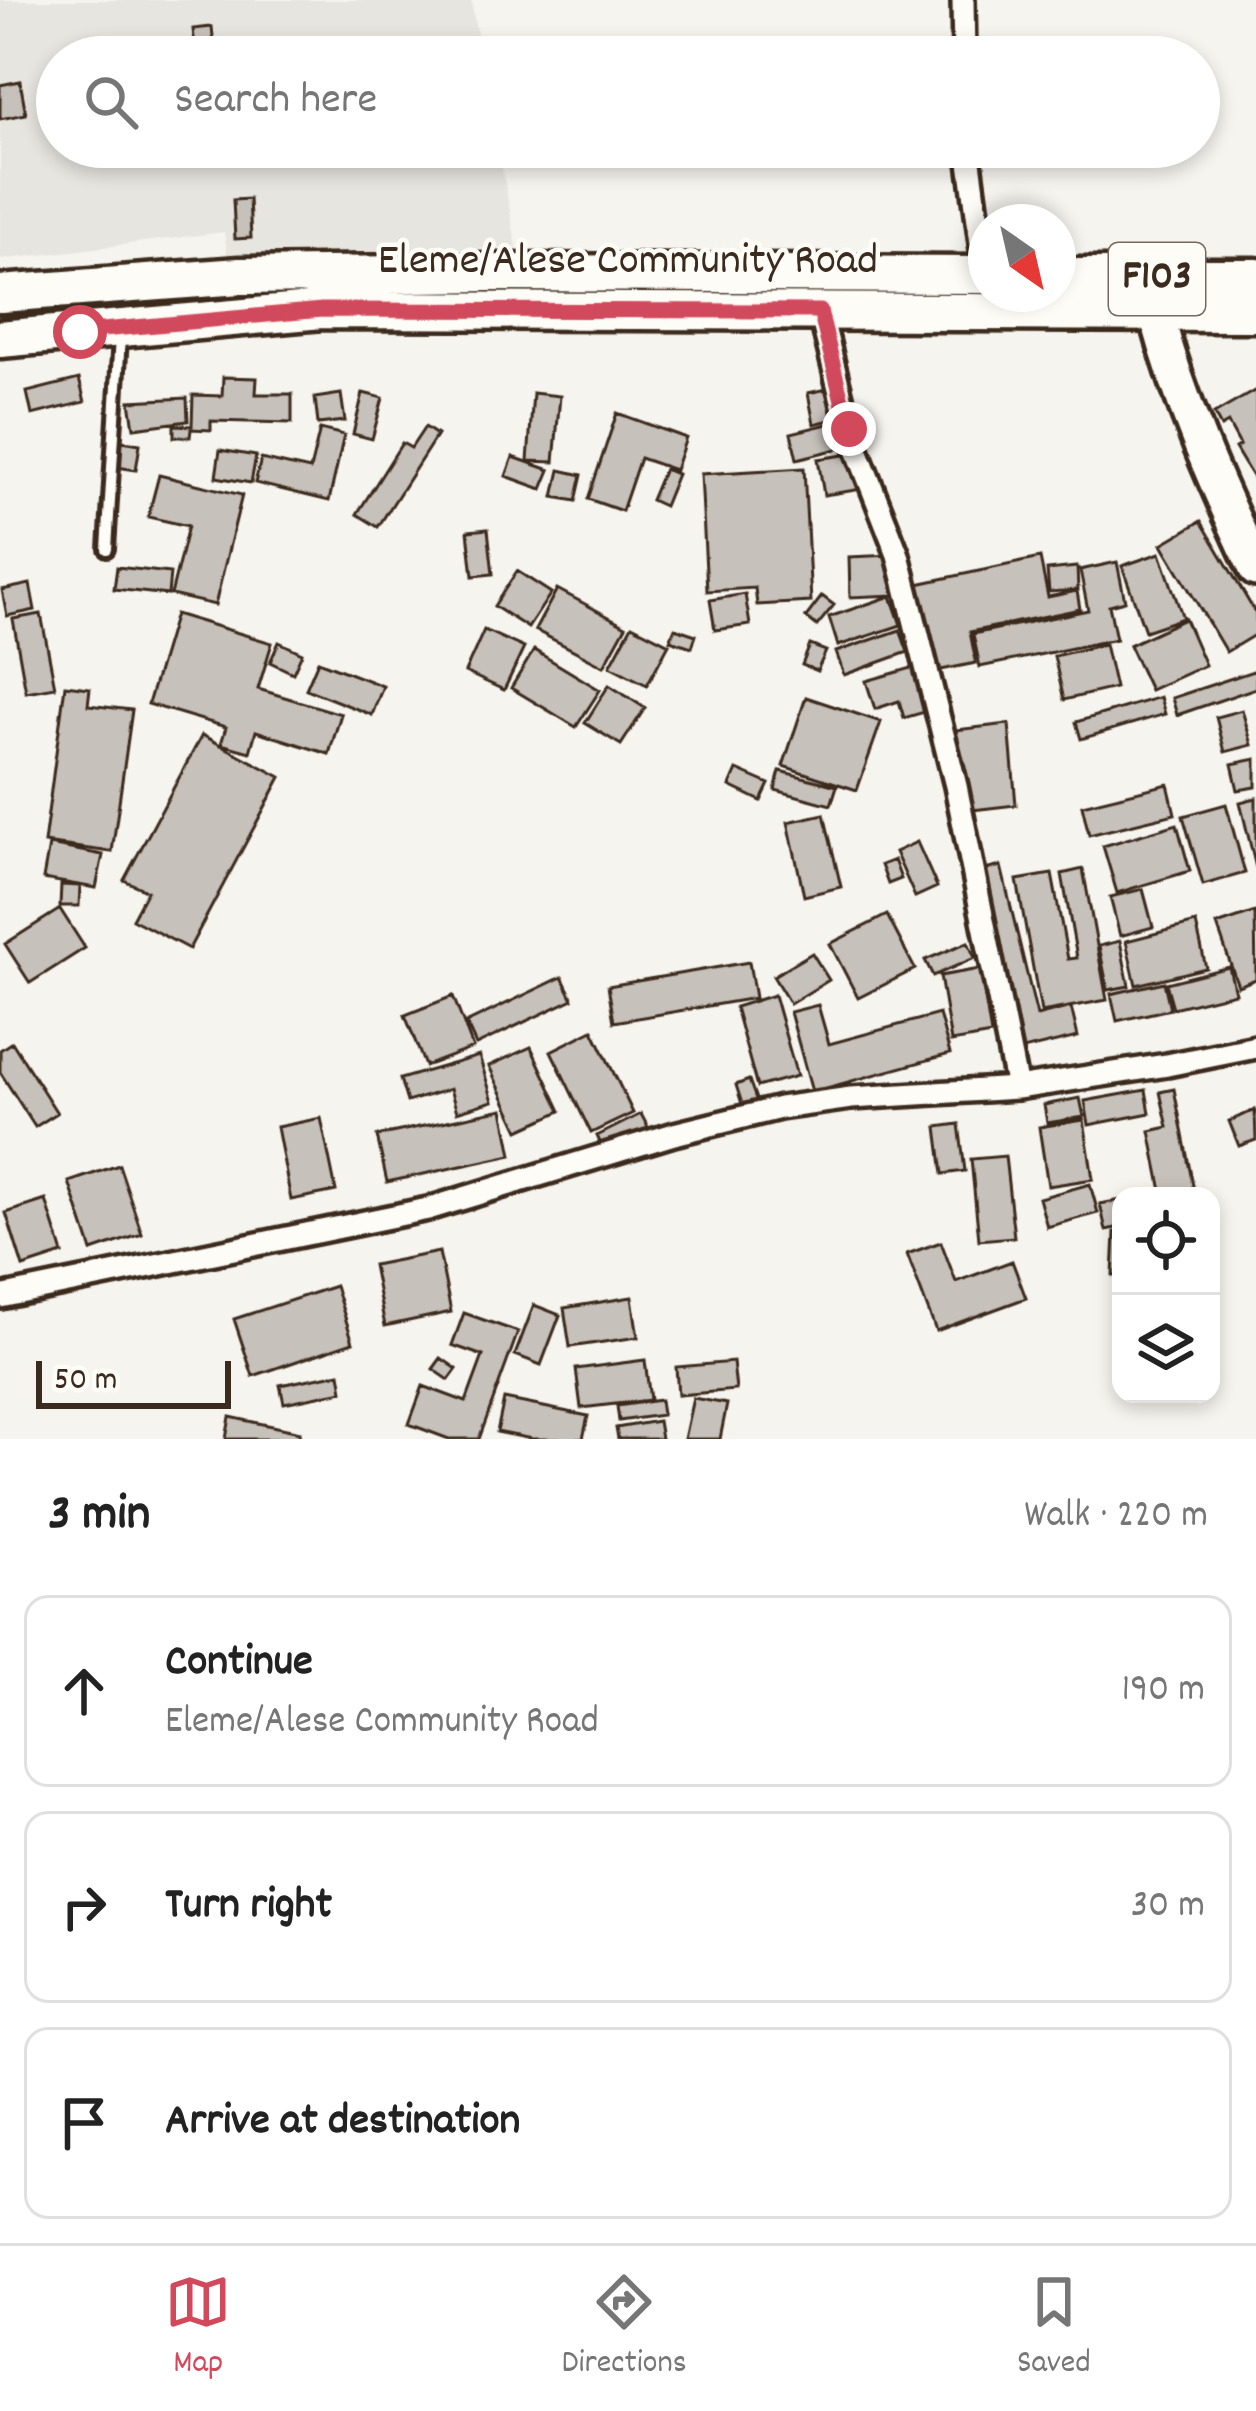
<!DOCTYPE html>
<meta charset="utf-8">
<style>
body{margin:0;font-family:Dekko,sans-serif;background:#f6f6f6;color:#222}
.controls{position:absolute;right:36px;bottom:36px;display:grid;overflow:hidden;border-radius:24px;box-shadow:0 6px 18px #0003}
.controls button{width:108px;height:108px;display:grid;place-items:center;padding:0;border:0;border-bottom:3px solid #e0e0e0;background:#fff;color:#222;font:60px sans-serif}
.compass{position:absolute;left:968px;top:204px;width:108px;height:108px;border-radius:50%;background:#fff;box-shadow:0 6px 18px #0003;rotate:146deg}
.scale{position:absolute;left:36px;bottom:30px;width:195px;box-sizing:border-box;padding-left:12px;border:6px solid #3b2a1e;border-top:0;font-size:33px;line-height:42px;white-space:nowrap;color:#3b2a1e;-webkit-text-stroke:9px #fdfcf7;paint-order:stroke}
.stop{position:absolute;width:36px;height:36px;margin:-27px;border:9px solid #d1495b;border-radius:50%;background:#fff}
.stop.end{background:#d1495b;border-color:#fff;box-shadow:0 3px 12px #0008}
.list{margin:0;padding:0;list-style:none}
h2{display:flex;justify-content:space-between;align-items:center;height:156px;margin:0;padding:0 48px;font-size:51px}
h2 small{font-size:39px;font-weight:400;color:#767676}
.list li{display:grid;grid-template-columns:78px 1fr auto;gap:36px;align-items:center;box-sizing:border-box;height:192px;margin:0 24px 24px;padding:0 24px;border:3px solid #e0e0e0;border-radius:24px}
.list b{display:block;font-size:45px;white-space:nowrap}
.list p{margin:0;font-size:39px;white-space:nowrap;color:#767676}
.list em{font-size:39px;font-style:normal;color:#767676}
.icon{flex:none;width:66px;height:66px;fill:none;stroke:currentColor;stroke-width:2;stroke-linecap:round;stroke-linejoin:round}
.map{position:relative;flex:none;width:1256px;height:1439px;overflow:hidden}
.search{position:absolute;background:#fff;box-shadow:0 6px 18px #0003;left:36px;right:36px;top:36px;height:132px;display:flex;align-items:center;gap:30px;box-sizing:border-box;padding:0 42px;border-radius:66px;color:#767676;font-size:45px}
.sheet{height:804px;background:#fff}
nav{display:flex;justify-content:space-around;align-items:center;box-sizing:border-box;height:168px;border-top:3px solid #e0e0e0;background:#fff;font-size:33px;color:#767676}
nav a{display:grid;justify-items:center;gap:6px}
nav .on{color:#d1495b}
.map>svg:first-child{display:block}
.built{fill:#e7e5df}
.building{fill:#c7c1bb;stroke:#3b2a1e;stroke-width:3}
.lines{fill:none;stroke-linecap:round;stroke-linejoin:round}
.lane-casing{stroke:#3b2a1e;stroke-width:20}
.street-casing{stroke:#3b2a1e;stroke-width:30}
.secondary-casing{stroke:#3b2a1e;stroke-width:42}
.primary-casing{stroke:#3b2a1e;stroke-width:45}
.lane{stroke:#fdfcf7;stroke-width:10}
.street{stroke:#fdfcf7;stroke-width:21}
.secondary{stroke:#fdfcf7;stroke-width:33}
.primary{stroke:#fdfcf7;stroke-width:36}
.route{stroke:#d1495b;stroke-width:15}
.labels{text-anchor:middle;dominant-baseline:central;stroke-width:9;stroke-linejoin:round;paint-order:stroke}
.shield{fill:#fdfcf7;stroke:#75695f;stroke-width:3}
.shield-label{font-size:42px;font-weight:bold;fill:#3b2a1e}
.street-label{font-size:45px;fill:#3b2a1e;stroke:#fdfcf7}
</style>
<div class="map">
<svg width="1256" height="1439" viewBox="0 0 1256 1439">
<rect width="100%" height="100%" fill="#f5f4ee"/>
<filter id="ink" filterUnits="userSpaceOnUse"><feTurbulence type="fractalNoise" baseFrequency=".00833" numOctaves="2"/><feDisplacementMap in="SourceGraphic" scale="24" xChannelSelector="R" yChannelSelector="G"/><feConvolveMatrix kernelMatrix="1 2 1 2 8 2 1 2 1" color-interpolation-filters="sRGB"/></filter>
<g filter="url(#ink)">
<path class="built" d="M0 0H471L481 57H57V147H498L517 248 227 255 224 232 0 260Z"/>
<path class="building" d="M212 27 215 57H196L193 29Z
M20 81 26 114 0 119V85Z
M249 199 251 238 235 239 233 200Z
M223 377 257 378 256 394H292V423L211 421V430L191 429 190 437H174V425L192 426 193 395 222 396Z
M79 379 85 402 32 415 27 392Z
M837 387 843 417 814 424 808 393Z
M1256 390V483L1235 448 1240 445 1228 423 1221 427 1214 414Z
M363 393 383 398 372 439 353 434Z
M533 393 560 396 554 462 528 461Z
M341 394 345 421 318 424 315 398Z
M187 398 188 421 134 428 130 401Z
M617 413 686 438 675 470 640 458 622 511 588 499Z
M844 420 850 446 797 459 791 433Z
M425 427 437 435 378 527 357 514 402 443 411 448Z
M320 429 344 435 329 501 255 483 261 459 310 470Z
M122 441 140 444 136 470 117 467Z
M220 450 256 456 251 483 216 477Z
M856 453 862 489 824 495 818 459Z
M513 457 550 470 542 489 506 476Z
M804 468 811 602 757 605 755 588 707 591 701 474Z
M664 469 677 474 664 506 651 500Z
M560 470 582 475 576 501 554 497Z
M159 475 242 495 215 605 171 595 188 526 148 517Z
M1201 521 1256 614V634L1226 652 1162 544Z
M488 529 493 574 473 576 468 531Z
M1160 553 1183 618 1145 631 1122 566Z
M893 555 895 595 850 597 849 557Z
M1040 558 1048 597 1077 591 1080 609 970 632 976 663 931 672 913 585Z
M1117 562 1125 601 1109 605 1116 639 980 667 973 634 1088 610 1080 570Z
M117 567 170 573 168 595 114 589Z
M1077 567 1078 590 1049 592 1047 570Z
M517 571 551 593 528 628 494 606Z
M30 584 35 610 7 616 2 590Z
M557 589 626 626 604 666 535 630Z
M745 594 750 625 715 630 710 600Z
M822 596 834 605 817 626 806 617Z
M891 596 901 625 838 646 829 617Z
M41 614 55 687 26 692 13 619Z
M175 614 272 643 258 689 341 714 329 754 256 731 250 752 221 744 226 727 148 704Z
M1185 619 1205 665 1150 690 1129 645Z
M632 625 669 644 647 685 610 666Z
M675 628 696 635 692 647 670 640Z
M484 630 524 648 504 690 465 672Z
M900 630 908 652 844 675 836 652Z
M279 642 302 653 293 673 270 662Z
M1105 644 1115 688 1064 700 1054 656Z
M810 645 826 651 817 671 802 665Z
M534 650 600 690 576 727 511 688Z
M318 661 383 686 372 715 306 689Z
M915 667 928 711 904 718 899 701 875 709 866 681Z
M1256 670V688L1177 715 1172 698Z
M65 685 90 688 88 705 132 710 112 852 44 843Z
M609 685 645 708 621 745 585 723Z
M806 697 881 722 857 790 783 766Z
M1160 697 1165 714 1081 739 1076 722Z
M1242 710 1252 745 1225 752 1216 717Z
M1009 724 1016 805 963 811 955 730Z
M202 735 281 777 189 949 132 919 147 891 124 880Z
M1256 759V787L1238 790 1232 764Z
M737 770 769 784 761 801 730 786Z
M780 771 837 786 831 805 775 790Z
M1168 784 1175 814 1089 835 1082 805Z
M1256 798V868L1240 802Z
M1226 804 1245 873 1203 885 1183 816Z
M824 814 841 887 804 896 788 822Z
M1177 824 1190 871 1117 893 1103 846Z
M917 842 937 887 915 897 895 852Z
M49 845 103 855 96 888 43 879Z
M894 860 901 879 888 884 881 865Z
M1001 866 1037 1016 1071 1007 1078 1037 1023 1050 980 871Z
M1083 869 1107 1000 1041 1012 1017 880 1052 874 1068 959 1077 958 1062 874Z
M61 885 80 886 79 906H60Z
M1143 889 1153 927 1120 936 1110 897Z
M60 909 85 948 30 983 5 944Z
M1255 912 1256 979 1238 986 1217 925Z
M887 915 915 969 858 998 830 944Z
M1196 923 1206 968 1136 985 1126 941Z
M1120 941 1129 986 1108 990 1099 946Z
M968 942 975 958 933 976 925 960Z
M812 953 829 980 790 1004 773 976Z
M749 962 755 998 614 1022 608 986Z
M1229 967 1235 993 1173 1008 1166 983Z
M980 969 991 1035 951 1042 940 976Z
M562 977 573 999 476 1045 466 1023Z
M1164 982 1170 1009 1117 1021 1111 994Z
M774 995 797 1076 757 1087 735 1007Z
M453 996 473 1048 425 1066 405 1015Z
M818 1005 829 1044 939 1014 950 1054 812 1092 790 1012Z
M593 1030 633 1113 591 1133 551 1051Z
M12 1042 57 1113 35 1127 0 1072V1050Z
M531 1047 561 1111 519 1130 489 1066Z
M479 1056 493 1101 457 1112 450 1089 407 1102 400 1079Z
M749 1080 757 1102 743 1107 736 1085Z
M1174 1089 1195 1196H1139L1162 1191 1150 1131 1168 1127 1160 1092Z
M1146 1090 1150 1113 1089 1125 1085 1101Z
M1080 1098 1084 1117 1047 1123 1044 1105Z
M503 1109 512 1155 387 1182 377 1136Z
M1255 1110 1256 1140 1239 1146 1229 1121Z
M641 1114 649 1129 604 1151 597 1136Z
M321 1118 336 1191 291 1200 277 1127Z
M1084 1120 1093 1179 1048 1186 1039 1127Z
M959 1124 965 1171 943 1174 937 1127Z
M1005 1156 1014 1237 979 1240 971 1159Z
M119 1165 142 1234 92 1251 69 1182Z
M1090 1184 1098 1213 1047 1227 1039 1198Z
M46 1200 63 1254 23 1267 6 1213Z
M1121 1200V1227L1106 1230 1100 1204Z
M1115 1232H1121V1276H1113Z
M941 1242 956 1282 1012 1261 1026 1298 936 1331 907 1254Z
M439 1252 451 1312 385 1326 373 1265Z
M335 1286 353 1342 253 1376 234 1319Z
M632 1297 638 1337 570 1347 564 1308Z
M534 1305 560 1315 541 1365 515 1355Z
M464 1313 518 1332 479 1439H449L409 1424 423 1386 466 1402 483 1356 452 1345Z
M441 1358 457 1369 449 1380 433 1369Z
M645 1360 650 1400 581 1408 576 1369Z
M733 1362 736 1390 678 1395 676 1367Z
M340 1373 343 1391 284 1403 280 1385Z
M693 1398 727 1404 720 1439H684Z
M504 1399 588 1416 583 1439H532L497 1432Z
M660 1400 662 1415 619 1421 617 1406Z
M230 1417 300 1432 298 1439H226Z
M658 1421 661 1439H618L616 1428Z"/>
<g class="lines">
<defs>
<path id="lane" d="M107 549 120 337"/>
<path id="street" d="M963 0 964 57
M968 147 986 280
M820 311 849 429 898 555 956 786 1017 1088
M0 1297 428 1209 674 1134 780 1108 851 1098 1017 1088 1167 1065 1256 1047"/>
<path id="secondary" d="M1157 316C1181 405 1217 486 1256 569"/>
<path id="primary" d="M1058 277H1256
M0 294 240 276 491 273 986 275
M0 339 322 310 1256 313"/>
</defs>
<use href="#lane" class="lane-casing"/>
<use href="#street" class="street-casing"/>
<use href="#secondary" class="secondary-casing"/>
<use href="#primary" class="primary-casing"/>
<use href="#lane" class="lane"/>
<use href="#street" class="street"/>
<use href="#secondary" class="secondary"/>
<use href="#primary" class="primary"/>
</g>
</g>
<g class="lines" filter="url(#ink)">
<path class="route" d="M80 332 322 310 820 311 849 429"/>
</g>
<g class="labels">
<rect class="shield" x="1109" y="243" width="96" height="72" rx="9"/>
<g class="shield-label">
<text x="1157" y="279">F103</text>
</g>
<g class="street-label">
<text x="628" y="263">Eleme/Alese Community Road</text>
</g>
</g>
</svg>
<div class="controls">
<button><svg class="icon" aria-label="locate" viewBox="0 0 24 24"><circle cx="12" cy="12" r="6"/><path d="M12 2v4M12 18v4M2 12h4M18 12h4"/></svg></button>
<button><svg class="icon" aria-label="layers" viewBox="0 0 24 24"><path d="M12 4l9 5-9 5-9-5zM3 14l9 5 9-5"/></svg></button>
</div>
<svg class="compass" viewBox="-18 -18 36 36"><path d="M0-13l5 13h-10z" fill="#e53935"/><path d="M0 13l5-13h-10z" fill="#767676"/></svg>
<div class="scale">50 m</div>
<div class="stop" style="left:80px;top:332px"></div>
<div class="stop end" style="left:849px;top:429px"></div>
<div class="search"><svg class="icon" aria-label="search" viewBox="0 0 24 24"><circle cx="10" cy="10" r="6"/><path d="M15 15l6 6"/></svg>Search here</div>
</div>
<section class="sheet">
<h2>3 min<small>Walk · 220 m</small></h2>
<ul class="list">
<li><svg class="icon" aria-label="ahead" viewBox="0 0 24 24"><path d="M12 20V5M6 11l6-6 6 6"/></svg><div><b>Continue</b><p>Eleme/Alese Community Road</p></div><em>190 m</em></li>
<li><svg class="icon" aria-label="right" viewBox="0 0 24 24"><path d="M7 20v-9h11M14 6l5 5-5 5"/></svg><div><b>Turn right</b></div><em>30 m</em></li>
<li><svg class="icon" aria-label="arrive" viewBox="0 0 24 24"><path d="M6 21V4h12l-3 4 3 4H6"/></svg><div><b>Arrive at destination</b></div></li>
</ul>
</section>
<nav>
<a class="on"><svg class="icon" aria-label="map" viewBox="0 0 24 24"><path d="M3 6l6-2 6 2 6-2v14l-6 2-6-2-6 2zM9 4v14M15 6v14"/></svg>Map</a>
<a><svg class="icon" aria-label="directions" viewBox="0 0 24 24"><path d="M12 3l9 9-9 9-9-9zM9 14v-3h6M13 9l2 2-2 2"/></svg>Directions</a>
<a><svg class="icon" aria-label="saved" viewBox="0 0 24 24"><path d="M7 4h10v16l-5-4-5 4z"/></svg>Saved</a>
</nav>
